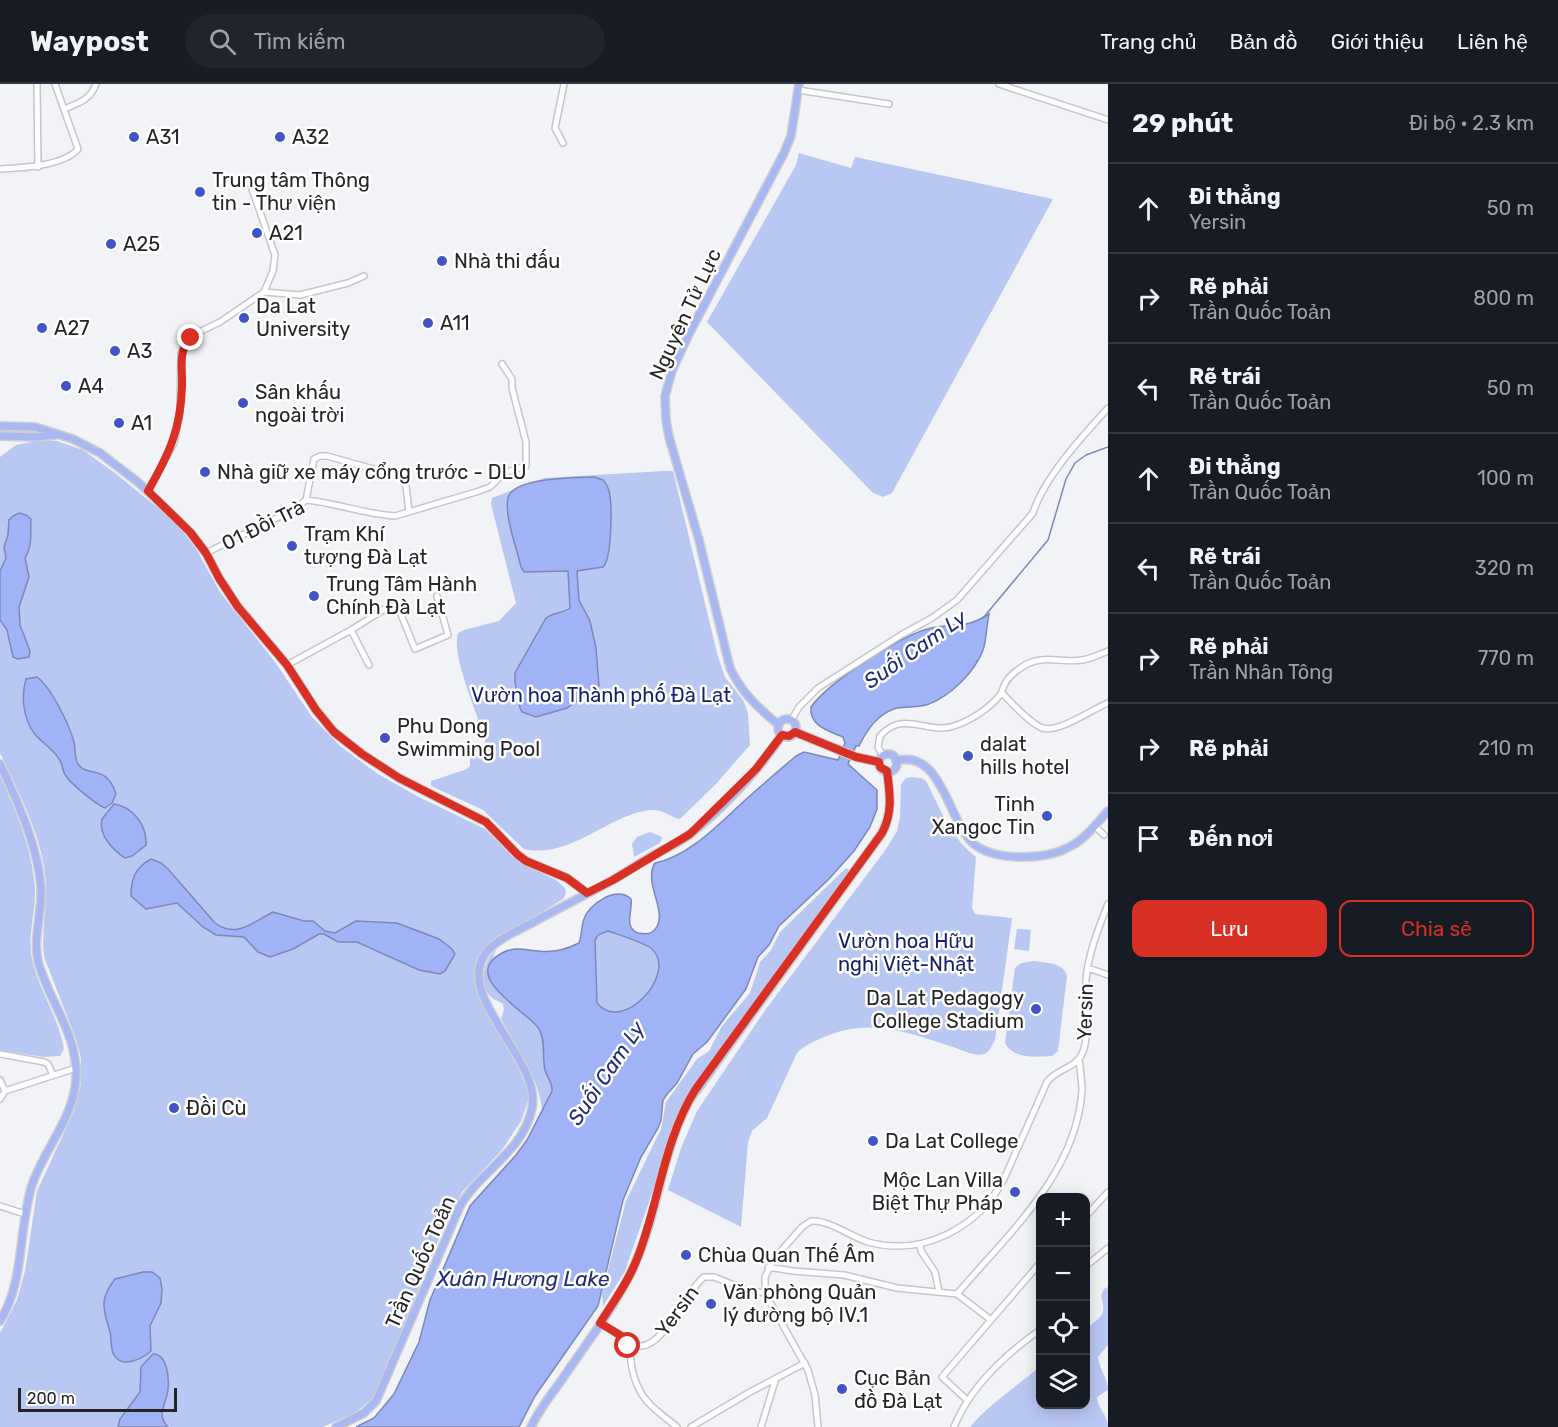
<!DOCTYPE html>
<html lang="vi">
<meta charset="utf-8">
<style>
body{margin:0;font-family:Rubik,sans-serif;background:#20242c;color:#f1f3f6}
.controls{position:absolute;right:18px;bottom:18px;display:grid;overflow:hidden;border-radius:12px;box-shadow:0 3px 15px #0003}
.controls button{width:54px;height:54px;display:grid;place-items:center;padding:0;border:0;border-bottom:2px solid #363941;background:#171b24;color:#f1f3f6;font:30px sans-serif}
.scale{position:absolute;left:18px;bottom:15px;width:159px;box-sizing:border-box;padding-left:6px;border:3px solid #252526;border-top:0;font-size:16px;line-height:21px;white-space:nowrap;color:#252526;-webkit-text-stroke:4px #fff;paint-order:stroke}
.stop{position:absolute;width:18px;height:18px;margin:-14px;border:4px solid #d93025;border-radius:50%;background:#fff}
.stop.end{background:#d93025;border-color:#fff;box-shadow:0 2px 6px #0008}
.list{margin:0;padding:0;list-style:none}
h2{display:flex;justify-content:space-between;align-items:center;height:78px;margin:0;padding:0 24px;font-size:26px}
h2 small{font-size:20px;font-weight:400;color:#9ea1a6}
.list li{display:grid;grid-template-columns:39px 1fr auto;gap:18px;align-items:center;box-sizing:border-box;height:90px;padding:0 24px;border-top:2px solid #363941}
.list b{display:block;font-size:22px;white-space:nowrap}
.list p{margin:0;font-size:20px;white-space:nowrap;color:#9ea1a6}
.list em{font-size:20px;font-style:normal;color:#9ea1a6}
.actions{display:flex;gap:12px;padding:18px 24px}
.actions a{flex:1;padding:14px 0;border:2px solid #d93025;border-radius:12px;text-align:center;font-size:21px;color:#d93025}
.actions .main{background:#d93025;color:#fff}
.icon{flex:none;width:33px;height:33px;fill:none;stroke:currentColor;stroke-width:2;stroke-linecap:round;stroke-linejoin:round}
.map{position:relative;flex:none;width:1108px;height:1343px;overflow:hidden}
header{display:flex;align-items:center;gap:36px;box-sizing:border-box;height:84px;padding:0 30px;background:#171b24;border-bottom:2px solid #363941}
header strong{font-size:28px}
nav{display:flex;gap:33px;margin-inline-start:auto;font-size:21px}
.search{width:420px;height:54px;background:#20242c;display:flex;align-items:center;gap:15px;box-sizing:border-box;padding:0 21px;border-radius:33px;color:#9ea1a6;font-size:22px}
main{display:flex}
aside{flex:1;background:#171b24}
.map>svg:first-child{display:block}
.green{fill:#b9c7f3}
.water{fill:#a0b3f6;stroke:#7b88b8;stroke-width:1.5;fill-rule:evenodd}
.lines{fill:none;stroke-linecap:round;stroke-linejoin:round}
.stream{stroke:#7b88b8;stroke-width:1.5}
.minor-casing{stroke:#c5c6c9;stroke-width:8}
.major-casing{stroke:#cfcfcf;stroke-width:10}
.minor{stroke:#fff;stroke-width:5}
.major{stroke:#a9b7f2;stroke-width:7}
.route{stroke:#d93025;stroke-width:8}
.poi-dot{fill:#4253c7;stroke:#fff;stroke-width:2}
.labels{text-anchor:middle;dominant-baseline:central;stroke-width:5;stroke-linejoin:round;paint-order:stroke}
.poi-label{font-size:20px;fill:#252526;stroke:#fff;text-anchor:start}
.street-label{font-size:20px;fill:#252526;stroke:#fff}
.park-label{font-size:20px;fill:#19206b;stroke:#fff}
.water-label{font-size:21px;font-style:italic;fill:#222b77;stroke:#fff}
</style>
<header>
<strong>Waypost</strong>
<div class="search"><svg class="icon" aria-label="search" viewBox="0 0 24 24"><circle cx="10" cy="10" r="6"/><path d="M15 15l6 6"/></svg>Tìm kiếm</div>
<nav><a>Trang chủ</a><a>Bản đồ</a><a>Giới thiệu</a><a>Liên hệ</a></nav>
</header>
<main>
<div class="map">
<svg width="1108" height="1343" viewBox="0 0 1108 1343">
<rect width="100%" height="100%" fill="#f2f3f6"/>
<path class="green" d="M799 69 851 84 855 73 1053 115 892 409 883 413 873 409 707 238 796 81Z
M42 356 57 357 83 366 115 389 174 437 195 463 220 508 275 578 312 633 340 662 378 690 417 712 485 745 516 776 556 796 565 804 566 810 563 815 488 861 475 880V900L481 917 519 985 527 1005 529 1014 521 1037 502 1066 462 1108 443 1145 390 1275 372 1315 356 1328 323 1343H0V1249L17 1216 25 1187 37 1107 74 1027 81 1000V974L76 955 44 873C41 848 47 824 46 799 43 754 19 709 0 669V373L16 361Z
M664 387H673L718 573 725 593 743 616 748 629 750 661 717 699 680 735C666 732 662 723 644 727 604 735 568 775 524 765L483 726 431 702V697L467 685 470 682V669L486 663 485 654C477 630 451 571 458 549L464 546 499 537 516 519 491 420 492 414 544 394Z
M0 692C16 727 33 767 35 806 36 830 26 854 33 879 40 908 59 934 64 965L60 972 43 973 0 966Z
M913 693 921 694 926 697C942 728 949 751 976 773L972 824 975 830 1012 834 995 956C992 961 990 968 984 970 975 973 962 966 953 963 910 949 873 934 829 951 817 956 806 960 797 969L767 1034 752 1047 748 1058 741 1143 668 1106 681 1064 697 1027 766 925 884 768 897 747 900 733 901 700 906 694Z
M650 748 662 753 660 759 634 773 632 760 637 753Z
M846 784 852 787 675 1043 625 1187 603 1222 602 1209 626 1117 661 1045 666 1018 697 975 709 967 722 942 750 909 760 878 771 866 780 848Z
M1017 845 1031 846 1029 867 1014 865Z
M609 847C620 851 644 858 652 865 678 889 623 951 597 919L595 856 598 851Z
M496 866 489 884V895L541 947 546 989 553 1003 542 1026C539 993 517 964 501 935L504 926 503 920C499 917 494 916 491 913 477 900 484 876 496 866Z
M1034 877C1046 879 1063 878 1067 892L1058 967 1052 972C1036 973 1013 975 1005 959L1015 884C1020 878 1026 878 1034 877Z
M1108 1203V1261L1098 1273C1099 1285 1108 1294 1108 1306L1097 1313C1098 1325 1108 1331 1108 1343H970C990 1319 1017 1303 1040 1282V1320H1086V1245C1098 1234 1108 1233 1101 1212L1104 1205Z"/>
<path class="water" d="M594 393 603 396C605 398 607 401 608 404 613 416 612 475 603 483L577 487 579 516 590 537 596 564 599 602 567 624 536 633 522 628 520 624 515 598V589L546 534C554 528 561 530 570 524L568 487 524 488 521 483C517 465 504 431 508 414 513 393 576 394 594 393Z
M19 429 26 431 31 435C30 450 33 462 25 474L29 493 19 523 20 541 30 567 29 573 18 575 13 573 7 546 0 536V487L6 474 4 463 8 451 9 436 13 432Z
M989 530C987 539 986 559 983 566 975 588 950 612 929 620 919 624 907 622 897 624 878 629 867 646 859 662H856L848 680 877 706V725L870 743 854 767 828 796 779 842 769 861 758 873 746 905 707 958 693 970 677 999 668 1009 663 1016 661 1036 658 1044 641 1073 623 1116 598 1222 535 1312 519 1343H356L374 1334 394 1310 419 1258 430 1216 470 1122 516 1071 527 1056 552 1007C553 999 547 994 545 986 542 973 546 957 539 945 529 928 458 893 502 869 515 862 525 866 538 867 552 869 567 865 579 859 582 852 581 843 584 835 589 820 617 801 631 815 633 827 623 843 638 849 643 850 648 851 652 848 668 837 653 811 652 798 651 791 651 785 655 779 689 772 718 741 743 718 760 703 778 687 796 672L804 668 838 676 845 659 843 653C829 647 809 642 811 623 829 598 901 551 931 544 955 539 966 545 989 530ZM608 847C619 851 644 858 652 865 678 889 623 951 597 919L595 856 598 851Z
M37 593C51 603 69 640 74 658 76 665 74 674 78 680 87 694 106 679 116 710L112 719 105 724C97 721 71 700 66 692 62 687 63 680 59 675 53 665 41 658 34 649 23 634 21 612 26 595Z
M114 720C134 723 147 742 146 761L132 772 125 774C113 766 98 751 102 735Z
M151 775 161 779 168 785 215 839C237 855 253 838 273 828L304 837H313L325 847 335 849 356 837 397 839 439 855 452 865 455 870 445 887 440 890 419 886 357 858H338L324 850H319L293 865 270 873 258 868 244 853 216 851 203 843 177 819 146 825 131 812C131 795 135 784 151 775Z
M143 1188H152L160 1194 162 1205 161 1219 150 1242 151 1267C142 1275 122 1285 114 1271 110 1264 112 1255 110 1248 103 1225 99 1215 115 1195Z
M153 1270C168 1270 169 1295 168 1306 167 1314 163 1322 162 1330 162 1335 164 1339 168 1343H118L120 1335 140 1308 141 1283Z"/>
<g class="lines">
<path class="stream" d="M983 534 1048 456 1066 395 1075 379 1086 371 1108 363"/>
<defs>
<path id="minor" d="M37 0 38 83
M999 0 1108 36
M798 6 889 20
M64 25C79 19 90 16 96 0
M563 59 555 44 564 0
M0 85C21 84 64 82 78 65L55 0
M264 208 300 211 348 199 364 192
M148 407 174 359 180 327 181 269 186 259 197 249 220 238 264 208 273 187 275 171 251 102
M306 416 314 375 320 372H327L402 393 406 402 409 428
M206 469 295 425 306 416C336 419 365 430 395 432L476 408 490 403 504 389 526 382V358L512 304V295L502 280
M351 546 369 581
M287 581 351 546 396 518 415 565 448 551 437 512
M1002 609C1013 620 1025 635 1040 643 1055 652 1092 625 1108 619
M791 637 799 623 818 604 901 551 932 534 957 516 1033 429C1044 393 1083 352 1108 324
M883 672 878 663 880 652C904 625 927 651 954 642 970 637 990 624 1000 611 1003 607 1003 602 1006 598 1010 591 1020 584 1027 580 1045 571 1063 579 1082 576 1091 575 1100 570 1108 567
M1095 742 1104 751
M1088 884 1108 891
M0 970 44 978 48 980 53 991
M0 996 5 1007 76 984
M0 1015 5 1007
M0 1122 25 1130
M1086 1132 1108 1108
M920 1160 921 1167 935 1188 939 1208
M1086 1182 1108 1164
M768 1183 793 1187 844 1191 897 1204 957 1210C1008 1150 1076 1090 1082 1007 1082 996 1080 985 1079 975
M957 1210 991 1236
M600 1239C645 1264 621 1272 640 1307 648 1322 664 1332 677 1343
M624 1255C629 1258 635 1262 641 1262 665 1261 685 1208 704 1193H714L747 1206 766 1209
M967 1316 942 1293 1040 1179
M691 1343 750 1308 805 1279
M761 1343 776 1294
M818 1343 815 1311 808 1286 771 1220 765 1201V1193L774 1175 802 1143 811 1137C830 1136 849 1152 868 1158 923 1173 978 1144 1004 1095L1047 998C1056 985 1076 984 1082 970 1091 951 1084 917 1086 896 1088 870 1099 843 1108 820
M954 1343C970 1303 1006 1270 1040 1246"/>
<path id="major" d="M0 342 35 343 73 355 100 369 139 399 190 448 206 469 219 494 238 523 287 581 316 626 334 648 362 670 399 694 486 738 518 771 526 777 567 794 587 809
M0 352 35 353 55 351
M778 644a9 9 0 1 1 18 0a9 9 0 1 1-18 0Z
M779 641C759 625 741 608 730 584L699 456 669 353 666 336 665 312 672 287 689 250 784 69 791 52 799 0
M795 648 856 673 879 678
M879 679a9 9 0 1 1 18 0a9 9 0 1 1-18 0Z
M896 677C938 664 948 729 968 754 986 778 1043 777 1067 764 1084 757 1096 740 1108 727
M0 680C17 716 39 765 41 805 42 829 33 853 38 877 48 916 78 950 76 993 75 1033 44 1065 32 1101 18 1146 25 1197 0 1237
M336 1343 364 1329 376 1317 460 1122C480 1087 524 1067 532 1024 542 976 455 914 485 870 495 856 515 848 530 840 557 825 584 812 611 797 624 790 636 781 650 773 662 766 677 760 689 751 722 726 760 685 782 651
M531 1343C539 1326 550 1312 561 1297 587 1258 618 1220 636 1177 659 1125 662 1067 689 1017L882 749C893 728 890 710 887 687"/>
</defs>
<use href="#minor" class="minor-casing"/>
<use href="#major" class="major-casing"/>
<use href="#minor" class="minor"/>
<use href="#major" class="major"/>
</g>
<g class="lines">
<path class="route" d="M191 254C177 268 183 285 182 302 181 345 169 370 148 407L190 448 206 469 219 494 238 523 287 581 316 626 334 648 362 670 399 694 486 738 518 771 526 777 567 794 587 809 613 796 690 750 756 685 782 651 789 652 795 648 856 673 879 678 880 683 887 687C890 710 893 729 882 749L695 1006C663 1058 659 1120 637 1175 628 1199 613 1218 600 1239L620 1251 628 1262"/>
</g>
<g class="poi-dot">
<circle cx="134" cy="53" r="6"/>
<circle cx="280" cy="53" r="6"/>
<circle cx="200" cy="108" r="6"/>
<circle cx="257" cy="149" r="6"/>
<circle cx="111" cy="160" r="6"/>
<circle cx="442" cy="177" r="6"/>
<circle cx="244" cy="234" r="6"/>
<circle cx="428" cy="239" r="6"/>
<circle cx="42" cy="244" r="6"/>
<circle cx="115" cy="267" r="6"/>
<circle cx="66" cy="302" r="6"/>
<circle cx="243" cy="319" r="6"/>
<circle cx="119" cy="339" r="6"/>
<circle cx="205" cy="388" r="6"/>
<circle cx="292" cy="462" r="6"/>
<circle cx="314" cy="512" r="6"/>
<circle cx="385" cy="654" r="6"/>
<circle cx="968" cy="672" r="6"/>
<circle cx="1047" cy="732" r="6"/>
<circle cx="1036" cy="925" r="6"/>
<circle cx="174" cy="1024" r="6"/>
<circle cx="873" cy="1057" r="6"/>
<circle cx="1015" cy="1108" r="6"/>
<circle cx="686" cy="1171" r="6"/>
<circle cx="711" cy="1220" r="6"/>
<circle cx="842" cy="1305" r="6"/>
</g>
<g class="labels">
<g class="poi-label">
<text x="146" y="53">A31</text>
<text x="292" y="53">A32</text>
<text x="212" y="96">Trung tâm Thông<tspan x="212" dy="23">tin - Thư viện</tspan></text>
<text x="269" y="149">A21</text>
<text x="123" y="160">A25</text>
<text x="454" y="177">Nhà thi đấu</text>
<text x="256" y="222">Da Lat<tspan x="256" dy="23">University</tspan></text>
<text x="440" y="239">A11</text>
<text x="54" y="244">A27</text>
<text x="127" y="267">A3</text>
<text x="78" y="302">A4</text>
<text x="255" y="308">Sân khấu<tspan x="255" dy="23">ngoài trời</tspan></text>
<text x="131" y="339">A1</text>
<text x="217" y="388">Nhà giữ xe máy cổng trước - DLU</text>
<text x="304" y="450">Trạm Khí<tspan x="304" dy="23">tượng Đà Lạt</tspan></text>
<text x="326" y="500">Trung Tâm Hành<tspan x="326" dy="23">Chính Đà Lạt</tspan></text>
<text x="397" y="642">Phu Dong<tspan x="397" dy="23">Swimming Pool</tspan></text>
<text x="980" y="660">dalat<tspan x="980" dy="23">hills hotel</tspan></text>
<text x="1035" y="720" text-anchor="end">Tinh<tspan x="1035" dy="23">Xangoc Tin</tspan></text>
<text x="1024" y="914" text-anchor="end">Da Lat Pedagogy<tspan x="1024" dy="23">College Stadium</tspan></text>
<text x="186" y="1024">Đồi Cù</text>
<text x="885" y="1057">Da Lat College</text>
<text x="1003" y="1096" text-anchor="end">Mộc Lan Villa<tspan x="1003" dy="23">Biệt Thự Pháp</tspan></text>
<text x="698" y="1171">Chùa Quan Thế Âm</text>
<text x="723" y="1208">Văn phòng Quản<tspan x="723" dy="23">lý đường bộ IV.1</tspan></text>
<text x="854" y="1294">Cục Bản<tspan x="854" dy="23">đồ Đà Lạt</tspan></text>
</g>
<g class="street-label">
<text transform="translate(685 230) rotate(-65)">Nguyên Tử Lực</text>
<text transform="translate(263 441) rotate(-26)">01 Đồi Trà</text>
<text transform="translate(1085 928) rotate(-88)">Yersin</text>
<text transform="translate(420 1178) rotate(-66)">Trần Quốc Toản</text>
<text transform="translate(677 1227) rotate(-53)">Yersin</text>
</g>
<g class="park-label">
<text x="601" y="611">Vườn hoa Thành phố Đà Lạt</text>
<text x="906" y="857">Vườn hoa Hữu<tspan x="906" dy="23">nghị Việt-Nhật</tspan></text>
</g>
<g class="water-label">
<text transform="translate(915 565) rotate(-35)">Suối Cam Ly</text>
<text transform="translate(606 989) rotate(-56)">Suối Cam Ly</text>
<text x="523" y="1194">Xuân Hương Lake</text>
</g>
</g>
</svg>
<div class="controls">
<button>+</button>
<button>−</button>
<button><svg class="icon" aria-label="locate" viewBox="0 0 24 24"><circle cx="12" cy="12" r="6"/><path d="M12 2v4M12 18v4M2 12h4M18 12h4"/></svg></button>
<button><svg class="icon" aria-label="layers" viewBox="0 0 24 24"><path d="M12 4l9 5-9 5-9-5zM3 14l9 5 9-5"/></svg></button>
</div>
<div class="scale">200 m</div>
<div class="stop" style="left:628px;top:1262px"></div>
<div class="stop end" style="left:191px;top:254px"></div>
</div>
<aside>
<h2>29 phút<small>Đi bộ · 2.3 km</small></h2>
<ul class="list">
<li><svg class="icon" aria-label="ahead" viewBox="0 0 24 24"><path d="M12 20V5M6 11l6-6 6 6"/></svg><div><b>Đi thẳng</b><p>Yersin</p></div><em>50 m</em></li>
<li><svg class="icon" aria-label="right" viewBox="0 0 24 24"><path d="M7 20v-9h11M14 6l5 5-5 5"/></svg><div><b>Rẽ phải</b><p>Trần Quốc Toản</p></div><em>800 m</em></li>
<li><svg class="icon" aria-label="left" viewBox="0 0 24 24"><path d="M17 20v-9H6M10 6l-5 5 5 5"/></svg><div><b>Rẽ trái</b><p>Trần Quốc Toản</p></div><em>50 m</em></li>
<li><svg class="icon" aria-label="ahead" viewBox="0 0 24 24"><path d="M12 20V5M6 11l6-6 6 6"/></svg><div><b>Đi thẳng</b><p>Trần Quốc Toản</p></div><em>100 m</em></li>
<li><svg class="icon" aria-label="left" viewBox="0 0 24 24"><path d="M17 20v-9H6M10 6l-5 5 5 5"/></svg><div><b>Rẽ trái</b><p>Trần Quốc Toản</p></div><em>320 m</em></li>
<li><svg class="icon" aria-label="right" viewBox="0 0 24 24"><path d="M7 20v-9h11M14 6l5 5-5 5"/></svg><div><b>Rẽ phải</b><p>Trần Nhân Tông</p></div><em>770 m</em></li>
<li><svg class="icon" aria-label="right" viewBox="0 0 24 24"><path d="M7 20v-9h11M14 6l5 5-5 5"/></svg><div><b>Rẽ phải</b></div><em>210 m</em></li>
<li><svg class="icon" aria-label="arrive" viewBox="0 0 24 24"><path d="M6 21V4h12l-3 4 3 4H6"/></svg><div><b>Đến nơi</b></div></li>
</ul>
<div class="actions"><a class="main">Lưu</a><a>Chia sẻ</a></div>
</aside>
</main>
